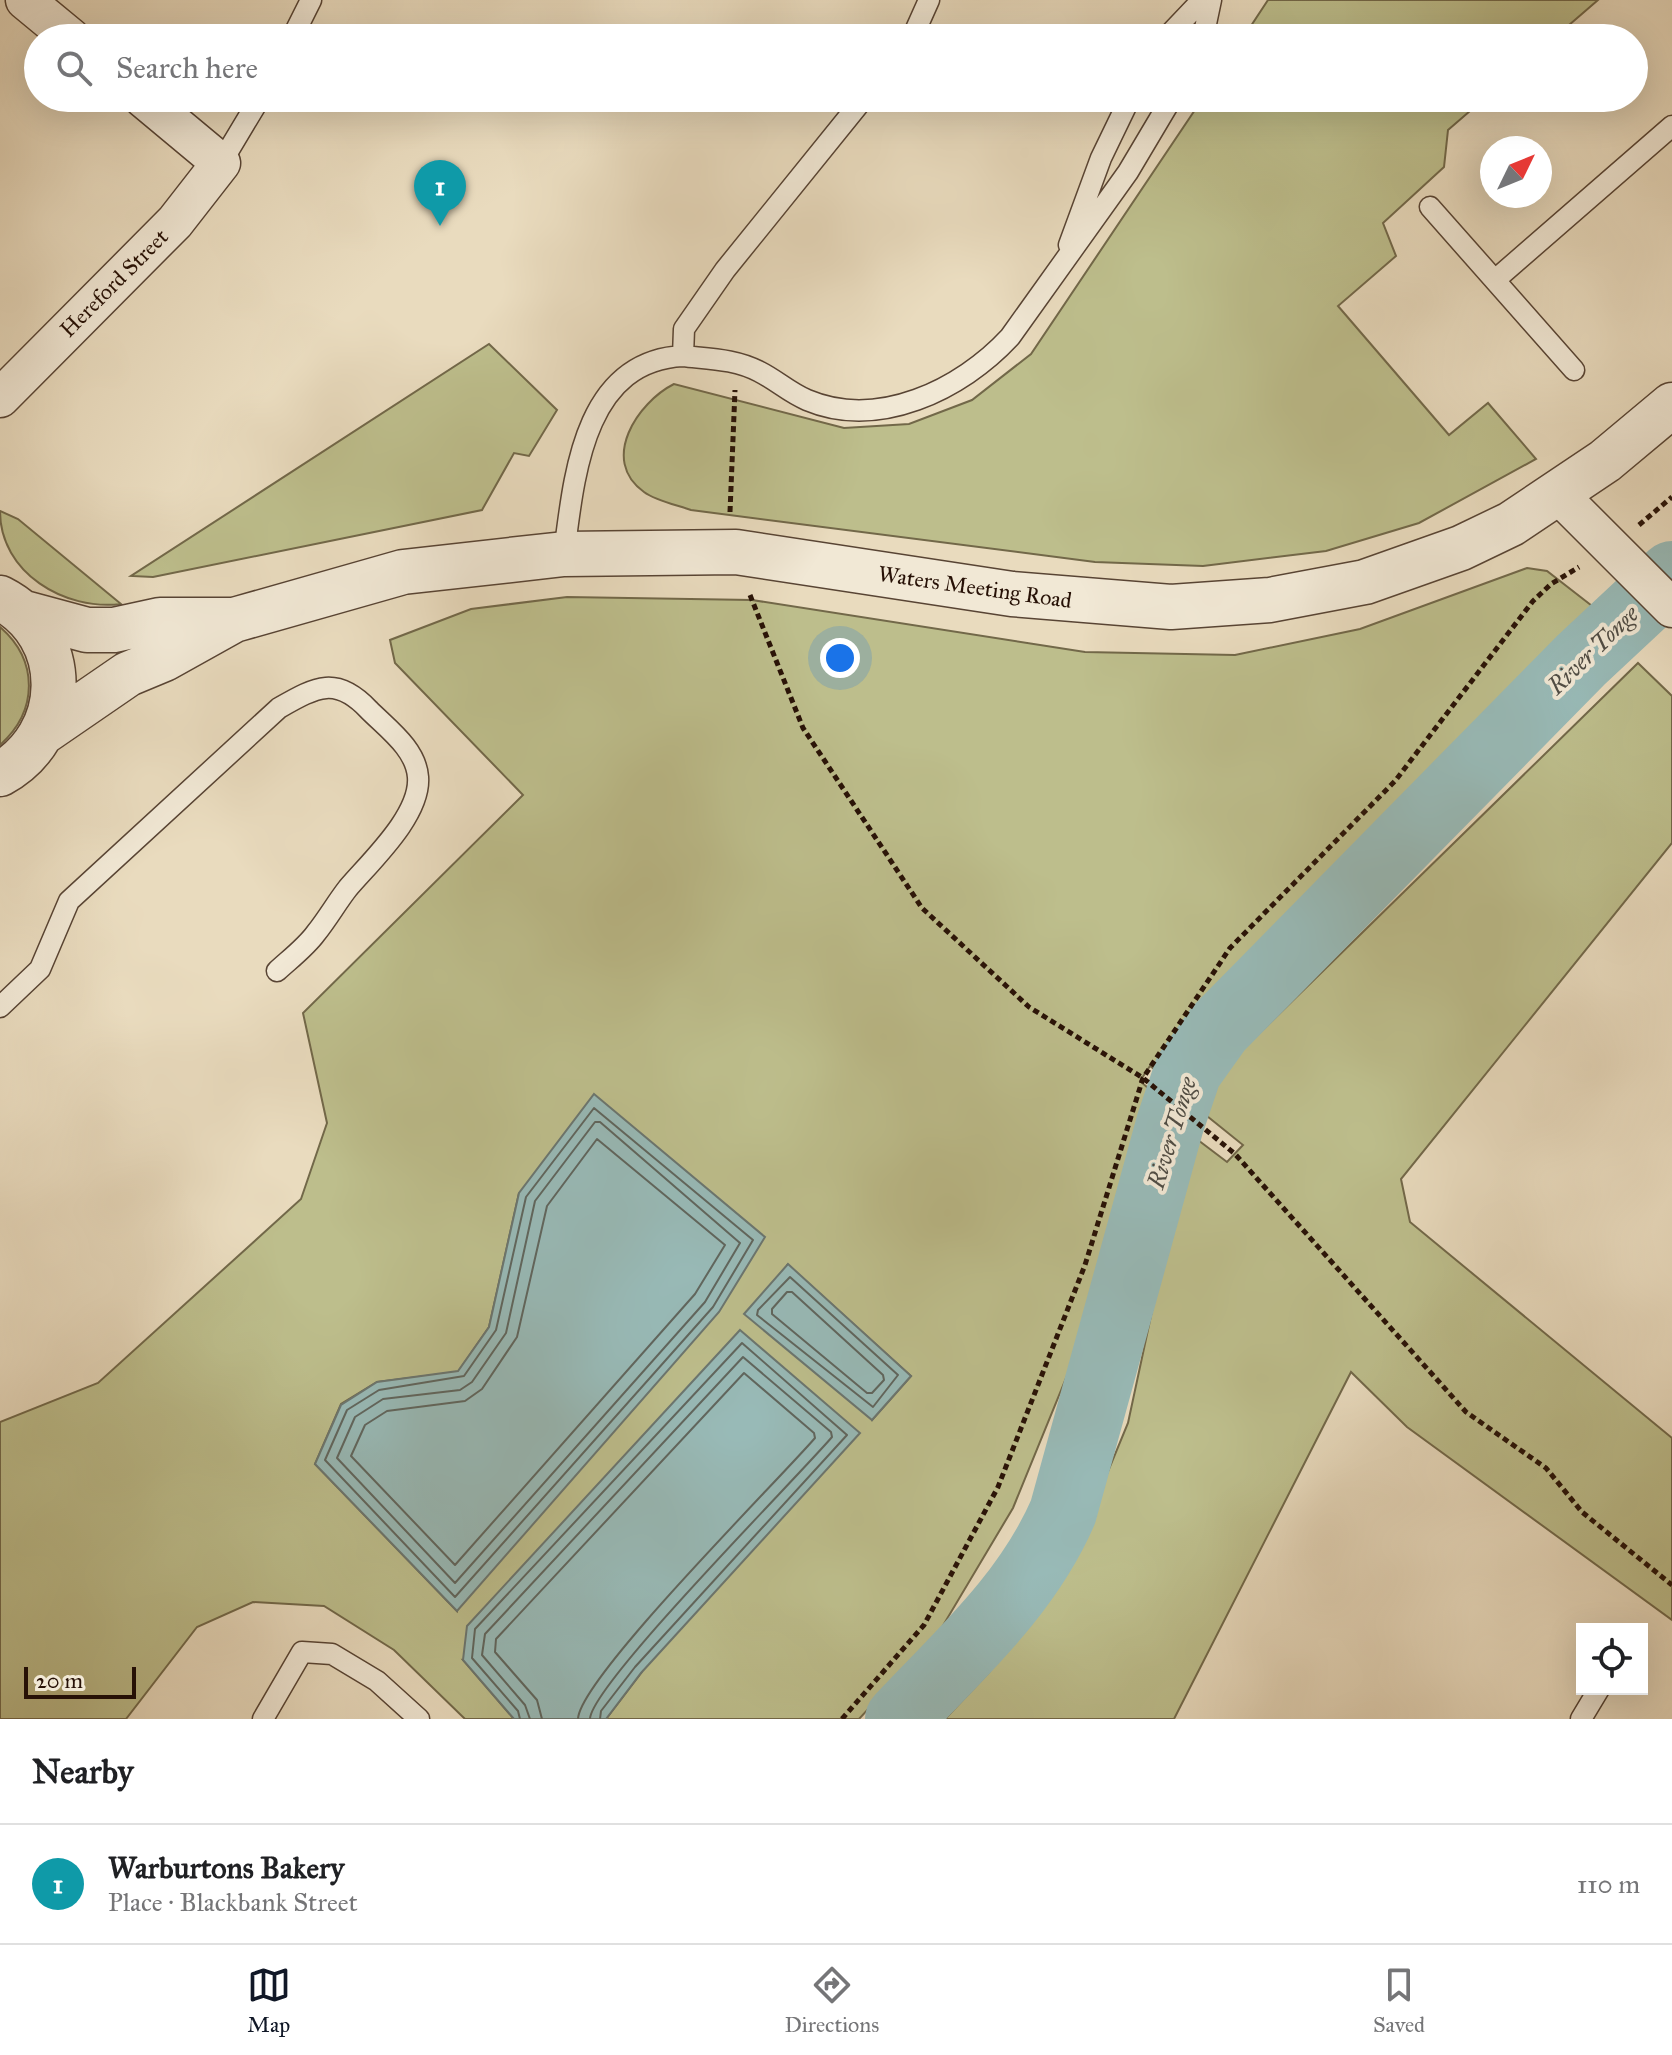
<!DOCTYPE html>
<meta charset="utf-8">
<style>
body{margin:0;font-family:"IM FELL Great Primer",serif;background:#f6f6f6;color:#202124}
.controls{position:absolute;right:24px;bottom:24px;display:grid;overflow:hidden;border-radius:0px;box-shadow:0 8px 32px #0002}
.controls button{width:72px;height:72px;display:grid;place-items:center;padding:0;border:0;border-bottom:2px solid #e0e0e0;background:#fff;color:#202124;font:40px sans-serif}
.compass{position:absolute;left:1480px;top:136px;width:72px;height:72px;border-radius:50%;background:#fff;box-shadow:0 8px 32px #0002;rotate:47deg}
.scale{position:absolute;left:24px;bottom:20px;width:112px;box-sizing:border-box;padding-left:8px;border:4px solid #271106;border-top:0;font-size:22px;line-height:28px;white-space:nowrap;color:#271106;-webkit-text-stroke:6px #f1e8d5;paint-order:stroke}
.you{position:absolute;left:840px;top:658px;width:28px;height:28px;margin:-20px;border:6px solid #fff;border-radius:50%;background:#1a73e8;box-shadow:0 0 0 12px #1a73e833}
.badge{display:grid;place-items:center;width:52px;height:52px;border-radius:50%;background:#111827;color:#fff;font-size:26px;font-weight:700}
.pin{position:absolute;translate:-50% -66px;filter:drop-shadow(0 2px 4px #0008)}
.pin::after{content:'';position:absolute;top:42px;width:28px;height:24px;background:inherit;clip-path:polygon(0 0,100% 0,50% 100%)}
.list{margin:0;padding:0;list-style:none}
h2{display:flex;justify-content:space-between;align-items:center;height:104px;margin:0;padding:0 32px;font-size:34px}
h2 small{font-size:26px;font-weight:400;color:#757577}
.list li{display:grid;grid-template-columns:52px 1fr auto;gap:24px;align-items:center;box-sizing:border-box;height:120px;padding:0 32px;border-top:2px solid #e0e0e0}
.list b{display:block;font-size:30px;white-space:nowrap}
.list p{margin:0;font-size:26px;white-space:nowrap;color:#757577}
.list em{font-size:26px;font-style:normal;color:#757577}
.icon{flex:none;width:44px;height:44px;fill:none;stroke:currentColor;stroke-width:2;stroke-linecap:round;stroke-linejoin:round}
.map{position:relative;flex:none;width:1672px;height:1719px;overflow:hidden}
.search{position:absolute;background:#fff;box-shadow:0 8px 32px #0002;left:24px;right:24px;top:24px;height:88px;display:flex;align-items:center;gap:20px;box-sizing:border-box;padding:0 28px;border-radius:44px;color:#757577;font-size:30px}
.sheet{height:224px;background:#fff}
nav{display:flex;justify-content:space-around;align-items:center;box-sizing:border-box;height:112px;border-top:2px solid #e0e0e0;background:#fff;font-size:22px;color:#757577}
nav a{display:grid;justify-items:center;gap:4px}
nav .on{color:#111827}
.map>svg:first-child{display:block}
.green{fill:#bdbe8c;stroke:#726849;stroke-width:2;fill-rule:evenodd}
.water{fill:#98bab7;stroke:#6b7670;stroke-width:2}
.lines{fill:none;stroke-linecap:round;stroke-linejoin:round}
.shore{stroke:#60665e;stroke-width:2}
.river{stroke:#98bab7;stroke-width:68}
.service-casing{stroke:#584434;stroke-width:23}
.minor-casing{stroke:#584434;stroke-width:41}
.tertiary-casing{stroke:#584434;stroke-width:47}
.path{stroke:#271106;stroke-width:5;stroke-dasharray:6 4;stroke-linecap:butt}
.service{stroke:#f1e8d5;stroke-width:20}
.minor{stroke:#f1e8d5;stroke-width:38}
.tertiary{stroke:#f1e8d5;stroke-width:44}
.labels{text-anchor:middle;dominant-baseline:central;stroke-width:8;stroke-linejoin:round;paint-order:stroke}
.street-label{font-size:22px;fill:#271106;stroke:#f1e8d5}
.water-label{font-size:24px;font-style:italic;fill:#4f4c44;stroke:#f1e8d5}
</style>
<div class="map">
<svg width="1672" height="1719" viewBox="0 0 1672 1719">
<rect width="100%" height="100%" fill="#e9dbbe"/>
<filter id="stains"><feTurbulence type="fractalNoise" baseFrequency=".0025" numOctaves="4"/><feColorMatrix values="0 0 0 0 .2 0 0 0 0 .09 0 0 0 0 .02 0 0 0 .5 -.17"/></filter>
<radialGradient id="worn" r=".72"><stop offset=".6" stop-color="#630" stop-opacity="0"/><stop offset="1" stop-color="#630" stop-opacity=".3"/></radialGradient>
<path class="green" d="M1268 0H1598L1554 38H1243Z
M1203 98H1485L1448 130 1444 167 1383 223 1396 256 1338 306 1449 435 1488 403 1536 459 1419 523 1326 551 1203 566 1095 562 691 510C677 505 656 501 644 492 599 460 638 402 674 384L844 428 909 424 972 400 1031 354Z
M489 344 557 410 529 456 514 453 482 510 153 577 131 576Z
M0 511 18 519 121 604C65 611 0 573 0 511Z
M1527 568 1547 571 1605 616 1401 804 1210 1006 1162 1075 1150 1066 1140 1081 1155 1094 1098 1300 1013 1508 938 1634 859 1719H606L641 1673 463 1660 514 1719H465L394 1650 324 1606 253 1602 197 1627 126 1719H0V1422L98 1383 301 1199 327 1123 303 1013 523 795 395 663 390 640 471 609 567 597 752 600 1085 652 1235 655 1360 629ZM519 1193 457 1611 315 1464 341 1404 377 1382 458 1372 489 1327ZM787 1264 911 1376 872 1420Z
M0 627C39 661 38 711 0 745Z
M1638 663 1672 696V843L1401 1179 1410 1222 1672 1438V1620L1407 1427 1351 1372 1174 1719H945L990 1671 1069 1566 1128 1423 1190 1134 1227 1162 1243 1145 1202 1112 1232 1060Z"/>
<path class="water" d="M594 1094 765 1237 719 1312 457 1611 315 1464 341 1405 377 1382 458 1371 489 1327 519 1193Z
M788 1264 911 1376 872 1420 744 1314Z
M740 1330 860 1433 641 1673 606 1719H514L463 1660 467 1626Z"/>
<g class="lines">
<path class="shore" d="M594 1108 753 1240 713 1307 455 1597 325 1460 347 1410 379 1390 464 1376 496 1330 526 1197Z
M595 1122H600L740 1243 705 1302 455 1583 337 1458 355 1417 383 1399 460 1390 472 1382 506 1333 535 1201Z
M597 1139 725 1245 695 1294 455 1565 351 1456 365 1425 387 1411 465 1401 482 1389 517 1337 547 1206Z
M790 1277 898 1375 873 1407 757 1315 758 1310Z
M787 1292H792L883 1375 884 1380 872 1393H867L772 1314V1309Z
M520 1719 518 1711 472 1658 475 1629 742 1343 847 1435 635 1667 601 1711 600 1719
M530 1719 525 1705 482 1655 485 1634 743 1357 831 1432 832 1437C797 1478 591 1685 590 1719
M542 1719 537 1700 495 1652 496 1639 744 1373 814 1433 815 1438C777 1482 579 1679 578 1719"/>
<path class="river" d="M899 1719C960 1654 1027 1595 1063 1512L1170 1124 1188 1071 1218 1029 1581 660 1672 575"/>
<defs>
<path id="service" d="M292 38 311 0
M912 38 929 0
M1166 38 1202 0
M1203 38 1211 0
M221 163 260 98
M1430 207 1574 370
M1069 245 1101 158 1130 98
M1495 280 1672 126
M683 356C710 359 736 359 760 372 776 380 790 393 807 400 878 430 961 390 1010 337L1128 172 1172 98
M564 554C574 477 583 361 683 356L684 329 725 270 864 98
M0 1007 40 969 69 901 279 708C316 687 336 675 369 710 388 729 416 749 418 777 421 815 371 861 348 888 337 902 328 918 316 933 306 947 290 959 277 971
M263 1719 302 1652 332 1654 377 1681 419 1719
M1581 1719 1599 1689"/>
<path id="minor" d="M25 0 71 38
M0 398 175 222 221 163 143 98
M1558 494 1672 608"/>
<path id="tertiary" d="M0 598C73 635 70 736 0 774
M24 613 87 630H114L160 620H230
M45 731 128 674 164 659 234 620 403 572 564 554 736 552 1012 594 1171 607 1270 600 1365 582 1461 548 1511 524 1605 461 1672 405"/>
</defs>
<use href="#service" class="service-casing"/>
<use href="#minor" class="minor-casing"/>
<use href="#tertiary" class="tertiary-casing"/>
<path class="path" d="M730 512 735 390
M1639 525 1672 497
M750 595 803 728 922 908 1029 1007 1143 1078 1235 1154 1466 1412 1546 1468 1582 1512 1672 1585
M842 1719 924 1625 998 1487 1085 1265 1143 1078 1230 948 1395 781 1533 601 1551 584 1579 567"/>
<use href="#service" class="service"/>
<use href="#minor" class="minor"/>
<use href="#tertiary" class="tertiary"/>
</g>
<g class="labels">
<g class="street-label">
<text transform="translate(114 283) rotate(-45)">Hereford Street</text>
<text transform="translate(975 587) rotate(8)">Waters Meeting Road</text>
</g>
<g class="water-label">
<text transform="translate(1593 650) rotate(-44)">River Tonge</text>
<text transform="translate(1172 1133) rotate(-73)">River Tonge</text>
</g>
</g>
<rect width="100%" height="100%" filter="url(#stains)"/>
<rect width="100%" height="100%" fill="url(#worn)"/>
</svg>
<div class="controls">
<button><svg class="icon" aria-label="locate" viewBox="0 0 24 24"><circle cx="12" cy="12" r="6"/><path d="M12 2v4M12 18v4M2 12h4M18 12h4"/></svg></button>
</div>
<svg class="compass" viewBox="-18 -18 36 36"><path d="M0-13l5 13h-10z" fill="#e53935"/><path d="M0 13l5-13h-10z" fill="#757577"/></svg>
<div class="scale">20 m</div>
<div class="you"></div>
<div class="pin badge" style="left:440px;top:226px;background:#0f9aa8">1</div>
<div class="search"><svg class="icon" aria-label="search" viewBox="0 0 24 24"><circle cx="10" cy="10" r="6"/><path d="M15 15l6 6"/></svg>Search here</div>
</div>
<section class="sheet">
<h2>Nearby<small></small></h2>
<ul class="list">
<li><span class="badge" style="background:#0f9aa8">1</span><div><b>Warburtons Bakery</b><p>Place · Blackbank Street</p></div><em>110 m</em></li>
</ul>
</section>
<nav>
<a class="on"><svg class="icon" aria-label="map" viewBox="0 0 24 24"><path d="M3 6l6-2 6 2 6-2v14l-6 2-6-2-6 2zM9 4v14M15 6v14"/></svg>Map</a>
<a><svg class="icon" aria-label="directions" viewBox="0 0 24 24"><path d="M12 3l9 9-9 9-9-9zM9 14v-3h6M13 9l2 2-2 2"/></svg>Directions</a>
<a><svg class="icon" aria-label="saved" viewBox="0 0 24 24"><path d="M7 4h10v16l-5-4-5 4z"/></svg>Saved</a>
</nav>
